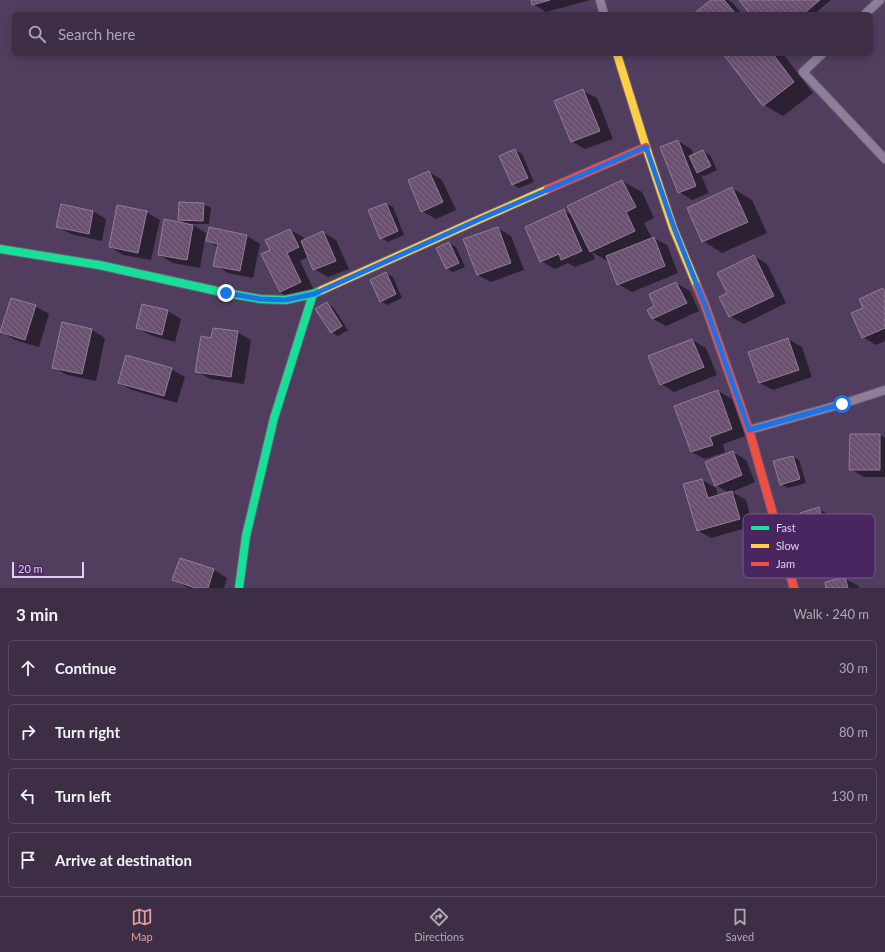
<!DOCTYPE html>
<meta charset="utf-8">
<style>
body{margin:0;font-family:Lato,sans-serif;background:#483a51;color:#f1f3f6}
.scale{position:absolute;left:12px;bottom:10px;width:72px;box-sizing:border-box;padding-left:4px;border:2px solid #e0cdef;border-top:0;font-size:11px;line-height:14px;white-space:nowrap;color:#e0cdef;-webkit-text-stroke:3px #492660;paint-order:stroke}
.stop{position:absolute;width:12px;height:12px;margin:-9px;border:3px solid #1a73e8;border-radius:50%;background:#fff}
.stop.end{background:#1a73e8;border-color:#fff;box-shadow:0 1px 4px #0008}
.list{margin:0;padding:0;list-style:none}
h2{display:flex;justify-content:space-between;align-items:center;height:52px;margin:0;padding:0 16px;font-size:17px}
h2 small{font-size:13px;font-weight:400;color:#ada8b3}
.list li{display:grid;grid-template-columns:26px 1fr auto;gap:12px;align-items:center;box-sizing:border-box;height:56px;margin:0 8px 8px;padding:0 8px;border:1px solid #564a5f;border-radius:6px}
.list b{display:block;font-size:15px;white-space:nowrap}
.list em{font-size:13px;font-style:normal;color:#ada8b3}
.icon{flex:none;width:22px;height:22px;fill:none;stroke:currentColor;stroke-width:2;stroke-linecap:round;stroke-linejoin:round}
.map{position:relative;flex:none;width:885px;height:588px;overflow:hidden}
.search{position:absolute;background:#3d2e46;box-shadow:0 2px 10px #0003;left:12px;right:12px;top:12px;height:44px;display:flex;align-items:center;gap:10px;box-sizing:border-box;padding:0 14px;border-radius:6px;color:#ada8b3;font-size:15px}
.sheet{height:308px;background:#3d2e46}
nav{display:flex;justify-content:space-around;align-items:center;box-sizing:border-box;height:56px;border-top:1px solid #564a5f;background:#3d2e46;font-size:11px;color:#ada8b3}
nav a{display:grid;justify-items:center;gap:2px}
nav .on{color:#e69b98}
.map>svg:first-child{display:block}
.shadow{fill:#0007;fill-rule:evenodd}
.building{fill:url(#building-back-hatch);stroke:#927d96}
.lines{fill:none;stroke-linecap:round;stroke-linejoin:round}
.lane-casing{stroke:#6e5d79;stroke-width:10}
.street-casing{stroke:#6e5d79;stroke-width:10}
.fast-casing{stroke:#6e5d79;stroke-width:10}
.slow-casing{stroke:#6e5d79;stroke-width:10}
.jam-casing{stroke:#6e5d79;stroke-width:10}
.lane{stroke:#8c7f97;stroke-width:8}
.street{stroke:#8c7f97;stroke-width:8}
.fast{stroke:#16e098;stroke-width:8}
.slow{stroke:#ffcf43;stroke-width:8}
.jam{stroke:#f24e42;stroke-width:8}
.route{stroke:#1a73e8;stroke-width:5}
.key{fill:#492660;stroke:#76588b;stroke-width:1}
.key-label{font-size:11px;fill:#e0cdef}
</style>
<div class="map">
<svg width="885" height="588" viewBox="0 0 885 588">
<defs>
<pattern id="building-back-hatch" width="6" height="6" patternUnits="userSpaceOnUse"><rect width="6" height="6" fill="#6b5170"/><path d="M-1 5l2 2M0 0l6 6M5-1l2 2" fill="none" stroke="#806985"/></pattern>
</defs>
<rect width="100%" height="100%" fill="#513e5e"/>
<path class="shadow" d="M532 0H591L546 12 533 4Z
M712 0H728L732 2 742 14H695Z
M740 0H831L814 14H752Z
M725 54H783L813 93 783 116 764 105Z
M583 91 597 98 613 139 585 149 571 141Z
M678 141 691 149 694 155 703 151 710 155 717 170 704 176 701 175 709 193 692 200 679 192Z
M515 150 522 154 534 182 519 188 513 185Z
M429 172 442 180 456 210 436 219 422 211Z
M622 181 642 192 654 218 644 223 652 238H654L667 245 678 273 632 292 618 284 609 262 592 252 595 259 575 267 568 263 555 269 541 261 564 210 573 216Z
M732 188 752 200 767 233 722 253 703 241Z
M204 204 211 208 209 224H187L179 219Z
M386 204 393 207 404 235 388 242 381 238Z
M62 205 93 211 106 219 102 241 71 234 57 226Z
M146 212 160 220 151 260 123 255 110 247Z
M193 225 206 233 200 268 173 263 159 255Z
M210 228 247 236 260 244 253 278 228 273 215 265 218 247 207 241Z
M498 228 511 236 524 270 491 282 478 275Z
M290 230 303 237 305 240 323 232 336 240 349 269 328 277 314 269 309 256 300 261 314 290 294 300 280 292 271 250Z
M449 243 456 247 465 267 453 272 447 269Z
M754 256 767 264 786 303 744 324 730 316 728 294Z
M386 273 393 277 402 298 387 305 381 301Z
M676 283 690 291 699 311 666 326 653 319 656 307Z
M883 290 885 291V341L876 345 863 337 864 309Z
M327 303 333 307 348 330 338 336 331 332Z
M35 306 49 314 39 347 15 340 2 332Z
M168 311 181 319 175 342 150 335 137 328Z
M63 324 92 330 105 338 96 381 67 375 53 367Z
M237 332 251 340 244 384 210 379 197 371 212 339Z
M788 339 802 347 812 377 773 390 760 383Z
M692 340 706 348 717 375 674 392 661 384Z
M171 369 185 377 177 403 132 390 119 383Z
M718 391 732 399 745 436 723 444 725 452 705 459 691 452Z
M851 435H880L885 438V477H864L850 469Z
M733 452 746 460 755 482 732 492 746 500 753 526 711 538 697 530 702 480 716 488 718 496 729 493 716 485Z
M793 457 799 460 806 483 788 488 781 484Z
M818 509 832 516 843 552 825 557 812 550ZM834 542 835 544 821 548V546Z
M181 559 214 570 227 578 224 588H188L174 580Z
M845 579 859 586V588H827Z"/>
<path class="building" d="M531 0H550L532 5Z
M711 0H724L736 14H693Z
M739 0H820L803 14H750Z
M723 54H773L794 82 763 106Z
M583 89 600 131 571 142 554 101Z
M678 140 696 186 678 193 660 147Z
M515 149 528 178 512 185 499 156Z
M703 150 711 166 697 173 689 156Z
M429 171 443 202 421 212 408 180Z
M622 180 636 207 626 212 635 231 590 252 567 206Z
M732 187 748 222 702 242 687 208Z
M179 202 204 203 203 221 178 220Z
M386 203 398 231 380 239 368 210Z
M61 204 93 211 89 234 56 227Z
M117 205 147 211 138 253 109 247Z
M564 209 582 251 561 260 559 254 540 262 525 227Z
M164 219 193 225 187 260 158 255Z
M209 227 247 235 240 271 213 266 218 244 206 241Z
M498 227 511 263 477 275 463 239Z
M290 229 299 247 287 253 301 282 280 292 261 254 270 250 265 240Z
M323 231 336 261 313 270 301 241Z
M654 237 665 266 617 285 606 256Z
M449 242 459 263 446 269 436 248Z
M754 255 774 296 729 317 719 297 727 293 717 273Z
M386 272 396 294 380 302 370 280Z
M676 282 687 303 652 319 647 310 654 306 649 294Z
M883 288 885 293V328L862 338 851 313 863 308 859 299Z
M11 298 36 305 25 340 0 332Z
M327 302 342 326 331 333 315 309Z
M142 304 168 310 162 335 136 328Z
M62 322 92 329 82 374 52 368Z
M213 328 238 331 231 377 195 372 201 336 211 338Z
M788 338 799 370 759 383 748 352Z
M692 339 704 367 660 385 648 356Z
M126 355 172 368 164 396 118 383Z
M718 390 732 429 710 437 713 445 691 452 674 406Z
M850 434H880V470H849Z
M733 451 742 475 715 486 705 462Z
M793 456 800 479 780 485 773 461Z
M702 479 708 498 732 491 740 519 697 531 683 484Z
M819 507 830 545 811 550 800 513Z
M180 558 214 569 208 588H195L172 580Z
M845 577 848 588H826L825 582Z"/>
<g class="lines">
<defs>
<path id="lane" d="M865 14 880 0
M822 54 803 72 885 159"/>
<path id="street" d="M600 0 604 14
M749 430 842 404 885 390"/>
<path id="fast" d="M0 249 99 265 226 293 260 299 285 300 313 294 322 290
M239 588 246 536 274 418 313 294"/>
<path id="slow" d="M617 54 646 147 673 228 697 286
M322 290 480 219 548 189"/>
<path id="jam" d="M548 189 646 147
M697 286 705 305 749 430 794 588"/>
</defs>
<use href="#lane" class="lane-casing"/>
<use href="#street" class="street-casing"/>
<use href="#fast" class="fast-casing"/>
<use href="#slow" class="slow-casing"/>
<use href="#jam" class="jam-casing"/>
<use href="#lane" class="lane"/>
<use href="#street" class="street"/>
<use href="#fast" class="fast"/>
<use href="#slow" class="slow"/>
<use href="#jam" class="jam"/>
</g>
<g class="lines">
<path class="route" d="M226 293 260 299 285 300 314 294 480 219 646 147 674 228 705 305 749 430 842 404"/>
</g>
<rect x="743" y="514" width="132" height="64" rx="6" class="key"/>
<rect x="751" y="526" width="18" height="4" fill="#16e098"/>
<rect x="751" y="544" width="18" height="4" fill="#ffcf43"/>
<rect x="751" y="562" width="18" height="4" fill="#f24e42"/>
<g class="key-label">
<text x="776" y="532">Fast</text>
<text x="776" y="550">Slow</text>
<text x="776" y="568">Jam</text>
</g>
</svg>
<div class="scale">20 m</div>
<div class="stop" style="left:842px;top:404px"></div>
<div class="stop end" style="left:226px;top:293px"></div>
<div class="search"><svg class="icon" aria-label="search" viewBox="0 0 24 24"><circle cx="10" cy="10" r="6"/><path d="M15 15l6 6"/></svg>Search here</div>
</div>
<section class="sheet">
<h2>3 min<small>Walk · 240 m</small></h2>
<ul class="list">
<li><svg class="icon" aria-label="ahead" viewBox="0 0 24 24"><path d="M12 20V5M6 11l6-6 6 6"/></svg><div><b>Continue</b></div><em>30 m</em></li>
<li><svg class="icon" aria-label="right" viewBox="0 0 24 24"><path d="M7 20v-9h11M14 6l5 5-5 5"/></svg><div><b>Turn right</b></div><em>80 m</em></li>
<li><svg class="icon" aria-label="left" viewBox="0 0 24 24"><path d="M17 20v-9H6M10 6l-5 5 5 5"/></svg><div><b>Turn left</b></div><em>130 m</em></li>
<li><svg class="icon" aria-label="arrive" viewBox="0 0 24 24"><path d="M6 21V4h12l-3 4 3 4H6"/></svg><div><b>Arrive at destination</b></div></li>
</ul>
</section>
<nav>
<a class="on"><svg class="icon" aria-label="map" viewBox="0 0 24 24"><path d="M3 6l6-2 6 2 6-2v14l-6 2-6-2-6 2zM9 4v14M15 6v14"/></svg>Map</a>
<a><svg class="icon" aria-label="directions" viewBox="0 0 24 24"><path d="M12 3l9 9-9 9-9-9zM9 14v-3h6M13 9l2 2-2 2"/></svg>Directions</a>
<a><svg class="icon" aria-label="saved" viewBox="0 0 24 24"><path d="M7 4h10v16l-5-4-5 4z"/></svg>Saved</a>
</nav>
